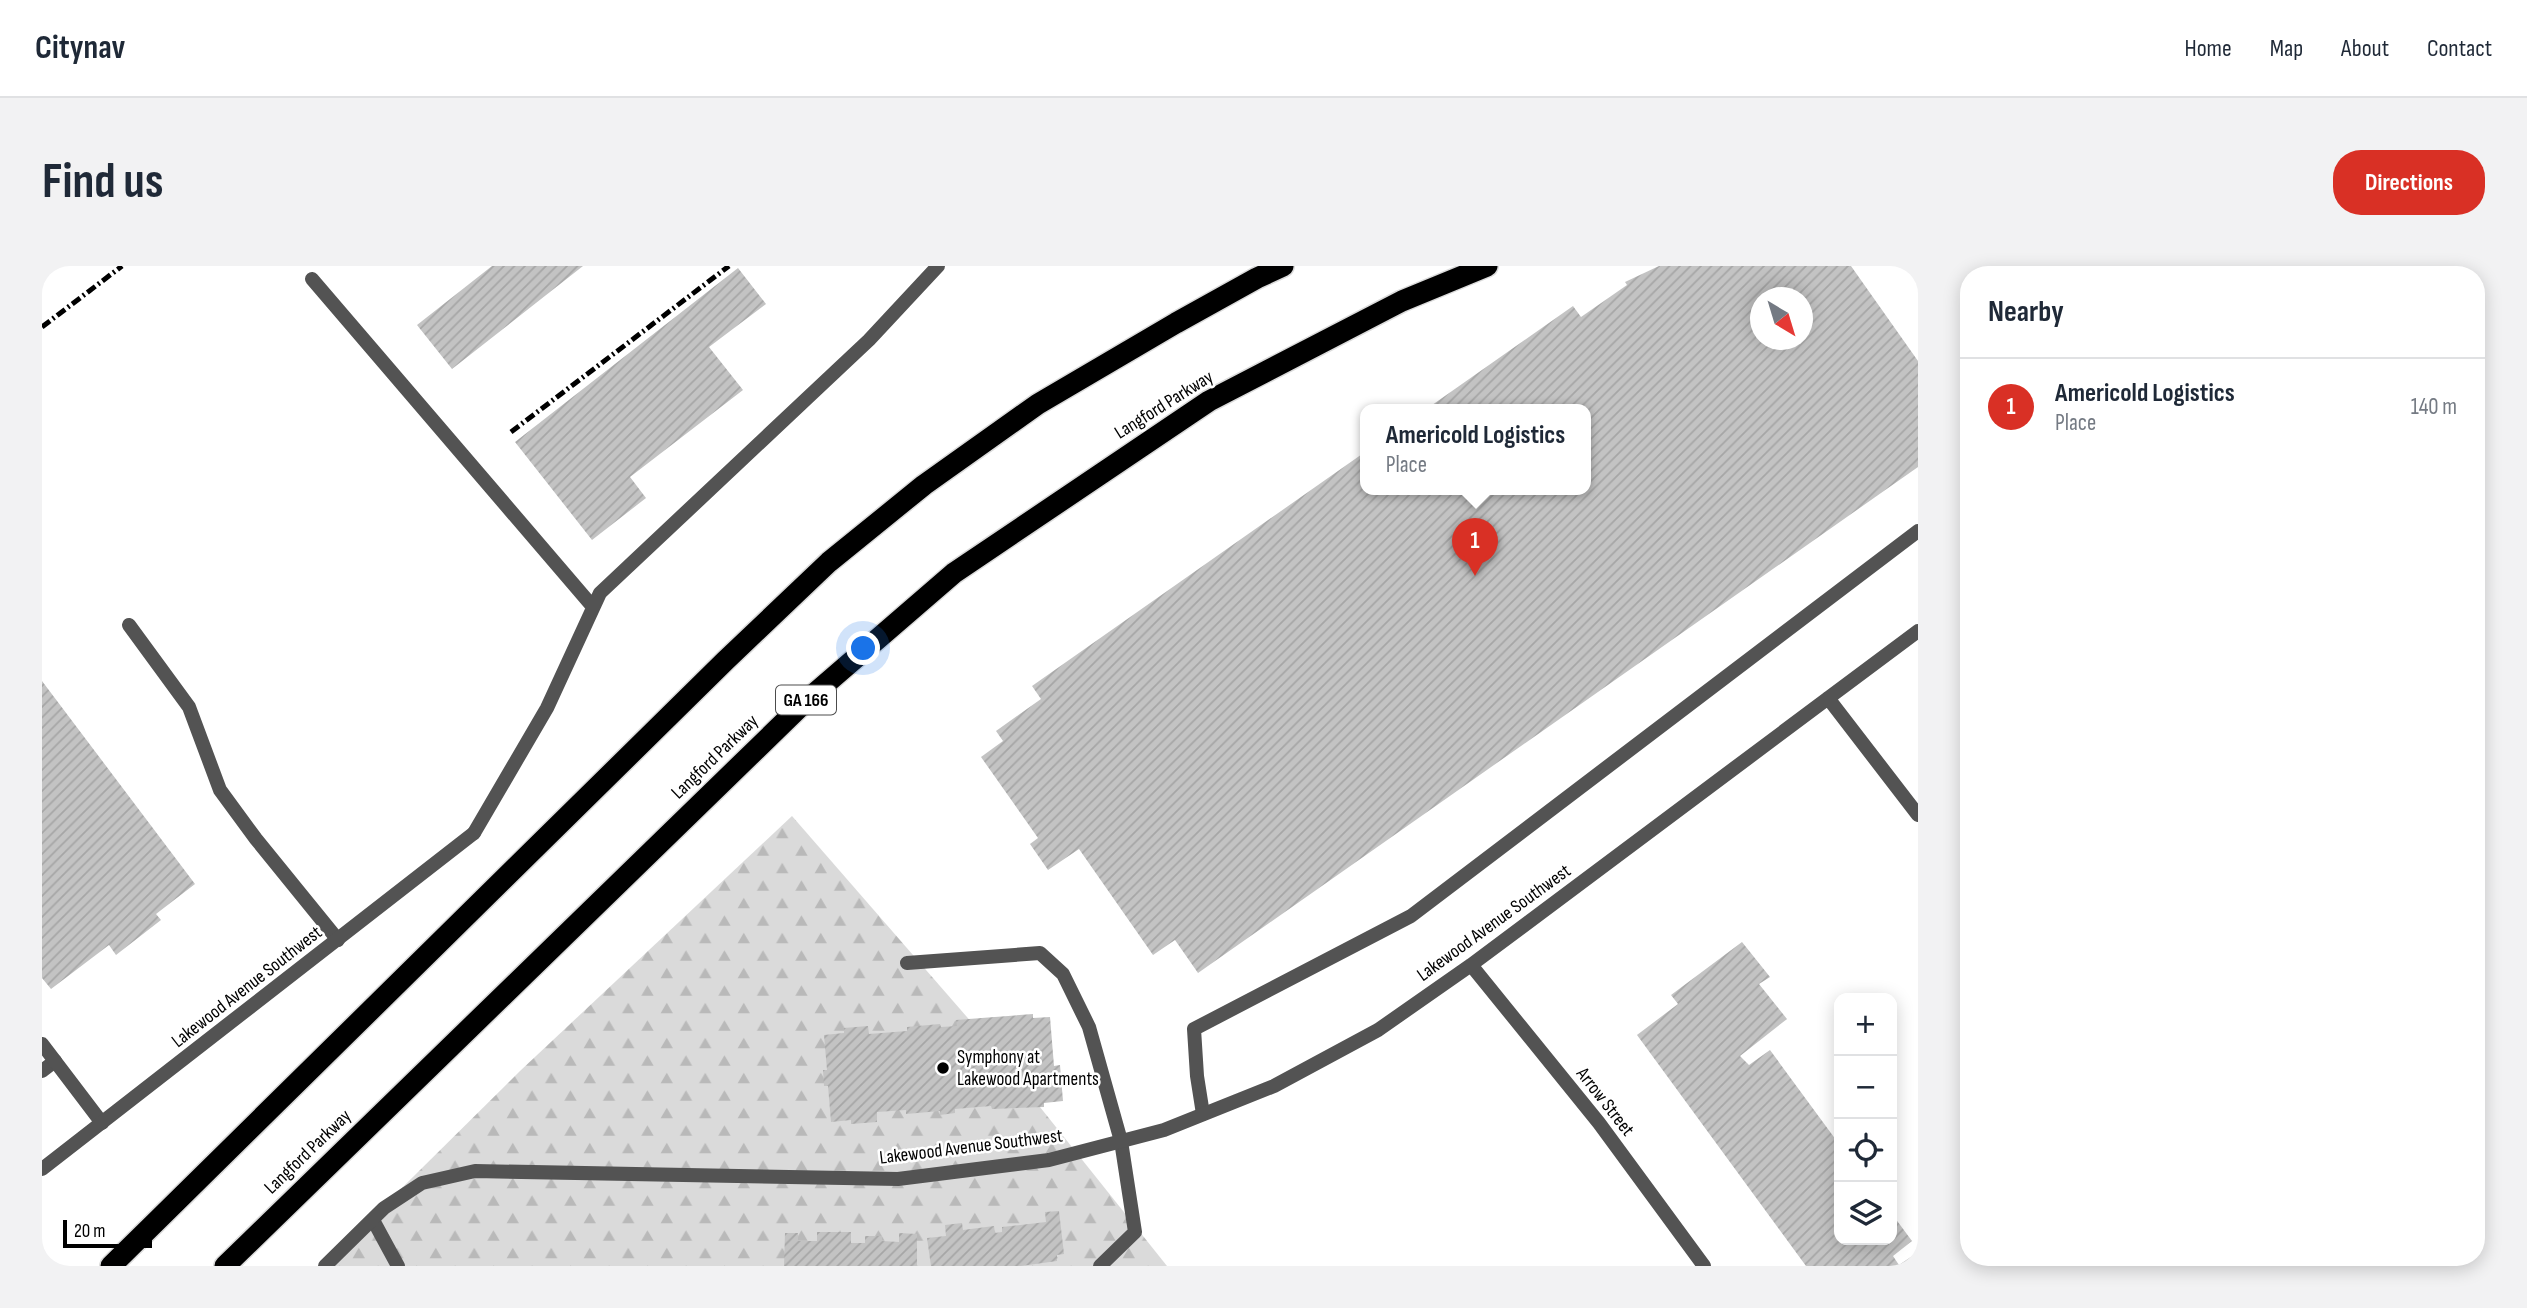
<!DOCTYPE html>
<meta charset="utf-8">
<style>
body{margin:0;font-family:"Sofia Sans Condensed",sans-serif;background:#f2f2f3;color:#1f2937}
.controls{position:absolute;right:21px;bottom:21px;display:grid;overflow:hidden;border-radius:14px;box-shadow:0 4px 18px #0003}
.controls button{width:63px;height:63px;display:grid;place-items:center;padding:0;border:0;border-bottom:2px solid #e0e1e3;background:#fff;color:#1f2937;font:35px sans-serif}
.compass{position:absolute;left:1708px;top:21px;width:63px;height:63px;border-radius:50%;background:#fff;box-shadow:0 4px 18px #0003;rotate:142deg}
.scale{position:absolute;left:21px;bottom:18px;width:89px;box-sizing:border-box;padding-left:7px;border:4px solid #000;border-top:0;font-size:19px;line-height:24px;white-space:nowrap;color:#000;-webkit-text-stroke:5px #fff;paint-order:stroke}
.you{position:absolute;left:822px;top:383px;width:24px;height:24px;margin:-18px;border:5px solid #fff;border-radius:50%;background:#1a73e8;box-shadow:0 0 0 10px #1a73e833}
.badge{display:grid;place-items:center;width:46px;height:46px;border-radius:50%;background:#d93025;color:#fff;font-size:23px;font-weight:700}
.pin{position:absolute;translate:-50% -58px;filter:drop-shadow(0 2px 4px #0008)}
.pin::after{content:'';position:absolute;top:37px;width:24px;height:21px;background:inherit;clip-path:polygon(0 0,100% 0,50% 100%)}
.popup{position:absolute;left:1318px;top:138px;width:231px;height:91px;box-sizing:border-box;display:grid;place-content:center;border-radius:14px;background:#fff;filter:drop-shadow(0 2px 5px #0005);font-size:23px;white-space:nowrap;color:#747a83}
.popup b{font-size:26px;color:#1f2937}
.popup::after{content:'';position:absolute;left:50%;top:100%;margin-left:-14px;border:14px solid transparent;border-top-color:#fff}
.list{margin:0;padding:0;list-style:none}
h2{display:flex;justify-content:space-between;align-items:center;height:91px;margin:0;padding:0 28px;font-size:30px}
h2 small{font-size:23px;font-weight:400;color:#747a83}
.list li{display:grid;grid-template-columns:46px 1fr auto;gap:21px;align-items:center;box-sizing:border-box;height:98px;padding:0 28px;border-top:2px solid #e0e1e3}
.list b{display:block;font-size:26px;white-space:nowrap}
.list p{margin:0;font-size:23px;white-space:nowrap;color:#747a83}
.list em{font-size:23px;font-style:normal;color:#747a83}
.icon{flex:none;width:38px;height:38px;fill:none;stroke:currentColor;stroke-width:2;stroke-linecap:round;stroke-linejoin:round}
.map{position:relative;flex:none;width:1876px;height:1000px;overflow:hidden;border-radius:28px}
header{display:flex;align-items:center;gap:42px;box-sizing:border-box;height:98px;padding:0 35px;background:#fff;border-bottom:2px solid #e0e1e3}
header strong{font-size:33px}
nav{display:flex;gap:38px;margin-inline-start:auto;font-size:24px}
.intro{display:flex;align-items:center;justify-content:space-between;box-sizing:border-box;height:168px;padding:0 42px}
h1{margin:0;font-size:49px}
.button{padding:18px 32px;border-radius:28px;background:#d93025;color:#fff;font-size:24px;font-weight:700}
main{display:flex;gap:42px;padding:0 42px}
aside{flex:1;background:#fff;border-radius:28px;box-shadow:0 4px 18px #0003}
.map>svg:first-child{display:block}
.forest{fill:url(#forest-firs)}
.building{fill:url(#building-hatch);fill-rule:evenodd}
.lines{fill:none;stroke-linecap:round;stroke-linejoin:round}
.motorway-casing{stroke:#dbdbdb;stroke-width:24}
.service{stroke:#535353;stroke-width:14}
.minor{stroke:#535353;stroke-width:14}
.tertiary{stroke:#535353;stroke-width:14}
.motorway{stroke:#000;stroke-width:21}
.rail{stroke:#000;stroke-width:5;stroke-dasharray:10 3.5 2 3.5;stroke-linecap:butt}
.poi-dot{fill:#000;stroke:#fff;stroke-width:2.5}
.labels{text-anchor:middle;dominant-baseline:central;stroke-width:5;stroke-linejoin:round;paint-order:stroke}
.shield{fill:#fff;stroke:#4c4c4c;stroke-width:2}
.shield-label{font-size:18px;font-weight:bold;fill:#000}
.street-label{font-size:19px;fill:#000;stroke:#fff}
.poi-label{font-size:19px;fill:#000;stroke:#fff;text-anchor:start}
</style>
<header>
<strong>Citynav</strong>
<nav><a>Home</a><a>Map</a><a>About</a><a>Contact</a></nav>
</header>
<div class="intro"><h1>Find us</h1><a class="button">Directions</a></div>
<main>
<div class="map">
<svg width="1876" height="1000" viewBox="0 0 1876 1000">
<defs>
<pattern id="forest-firs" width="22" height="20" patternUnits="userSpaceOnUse" patternTransform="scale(1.75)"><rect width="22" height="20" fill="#dadada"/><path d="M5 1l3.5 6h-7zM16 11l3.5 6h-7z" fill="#b9b9b9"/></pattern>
<pattern id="building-hatch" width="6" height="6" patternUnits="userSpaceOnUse" patternTransform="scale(1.75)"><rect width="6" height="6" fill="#c3c3c3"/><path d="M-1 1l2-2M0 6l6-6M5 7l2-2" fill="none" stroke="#a6a6a6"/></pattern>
</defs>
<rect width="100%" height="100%" fill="#fff"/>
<path class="forest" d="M750 550 938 766 1125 1000H281L478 805Z"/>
<path class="building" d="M450 0H541L410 103 375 59Z
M1617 0H1809L1876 95V201L1156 707 1133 674 1111 689 1037 583 1006 604 988 578 996 572 939 491 961 475 954 465 999 433 990 420 1323 186V224H1543V144H1383L1531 40 1539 51 1585 19 1583 16ZM1718 32H1760V74H1718Z
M696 2 724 38 667 81 701 124 588 211 604 232 550 274 473 176Z
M0 415 153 618 114 648 119 654 74 689 67 679 9 723 0 712Z
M1700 676 1728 711 1717 718 1745 753 1698 790 1707 799 1728 784 1797 878V974H1850V948L1870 975 1851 990 1857 999 1876 986V1000H1764L1595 769 1636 738 1629 729Z
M991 748V752L1008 751 1012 800 1018 799 1021 835 1002 837V841L950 843 949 840 913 843V847L898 849V845L864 848V844L835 846V856L809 858V854L789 856 786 820H782L781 804H785L782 769 802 767V762L826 760 827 768 865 765V761L898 758 899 761 915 760 914 754Z
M1017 945 1022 988 1015 989V995L979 1000H889L885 972 904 970 903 959 920 957 921 964 952 960 953 967 960 966V961L1004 956 1003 946Z
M775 966H809V977H823V970H840V975L857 976V967L875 968V1000H742L743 967H756V975H775Z"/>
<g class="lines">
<defs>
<path id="motorway" d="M69 1000 683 395 787 296 882 219 996 138 1134 57 1215 12 1241 0
M183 1000 765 434 912 307 1167 135 1360 35 1445 0"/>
</defs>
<use href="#motorway" class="motorway-casing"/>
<path class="service" d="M270 13 551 341
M87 359 147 441 178 524 214 573 296 674
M432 567 505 442 558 327 827 74 896 0
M865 697 998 687 1021 708 1047 761 1079 875 1093 966 1058 1000
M0 805 13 795
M1161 848 1155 810 1152 763 1369 650 1876 265
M331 954 356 1000"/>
<path class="minor" d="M1786 432 1876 549
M1429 699 1557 857 1662 1000
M0 778 60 857
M283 1000 342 942 380 917 433 905 856 913 1007 894 1122 864 1232 820 1336 764 1429 699 1876 365"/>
<path class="tertiary" d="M0 903 432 567"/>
<use href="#motorway" class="motorway"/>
<path class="rail" d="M0 61 80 0
M469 166 687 0"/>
</g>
<circle class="poi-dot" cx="901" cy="802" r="7"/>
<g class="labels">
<rect class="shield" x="734" y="419.5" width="60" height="29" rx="5"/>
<g class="shield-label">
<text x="764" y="434">GA 166</text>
</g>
<g class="street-label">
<text transform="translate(1122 139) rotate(-32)">Langford Parkway</text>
<text transform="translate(673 491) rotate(-44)">Langford Parkway</text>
<text transform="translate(1452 657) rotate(-36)">Lakewood Avenue Southwest</text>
<text transform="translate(205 721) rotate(-38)">Lakewood Avenue Southwest</text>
<text transform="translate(1563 836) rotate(52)">Arrow Street</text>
<text transform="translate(929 881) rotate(-7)">Lakewood Avenue Southwest</text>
<text transform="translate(266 886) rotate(-44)">Langford Parkway</text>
</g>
<g class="poi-label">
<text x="915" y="791">Symphony at<tspan x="915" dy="22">Lakewood Apartments</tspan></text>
</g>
</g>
</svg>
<div class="controls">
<button>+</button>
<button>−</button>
<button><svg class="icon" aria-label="locate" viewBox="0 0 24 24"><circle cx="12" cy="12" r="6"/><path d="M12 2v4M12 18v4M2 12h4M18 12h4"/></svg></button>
<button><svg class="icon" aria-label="layers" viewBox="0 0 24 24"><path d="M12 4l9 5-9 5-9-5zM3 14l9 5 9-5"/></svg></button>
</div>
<svg class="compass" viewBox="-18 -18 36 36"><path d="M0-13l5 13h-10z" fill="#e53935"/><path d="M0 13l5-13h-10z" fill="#747a83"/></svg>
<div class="scale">20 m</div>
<div class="you"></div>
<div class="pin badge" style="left:1433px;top:310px">1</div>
<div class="popup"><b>Americold Logistics</b>Place</div>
</div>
<aside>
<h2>Nearby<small></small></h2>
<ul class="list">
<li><span class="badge">1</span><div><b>Americold Logistics</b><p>Place</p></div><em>140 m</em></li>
</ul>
</aside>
</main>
